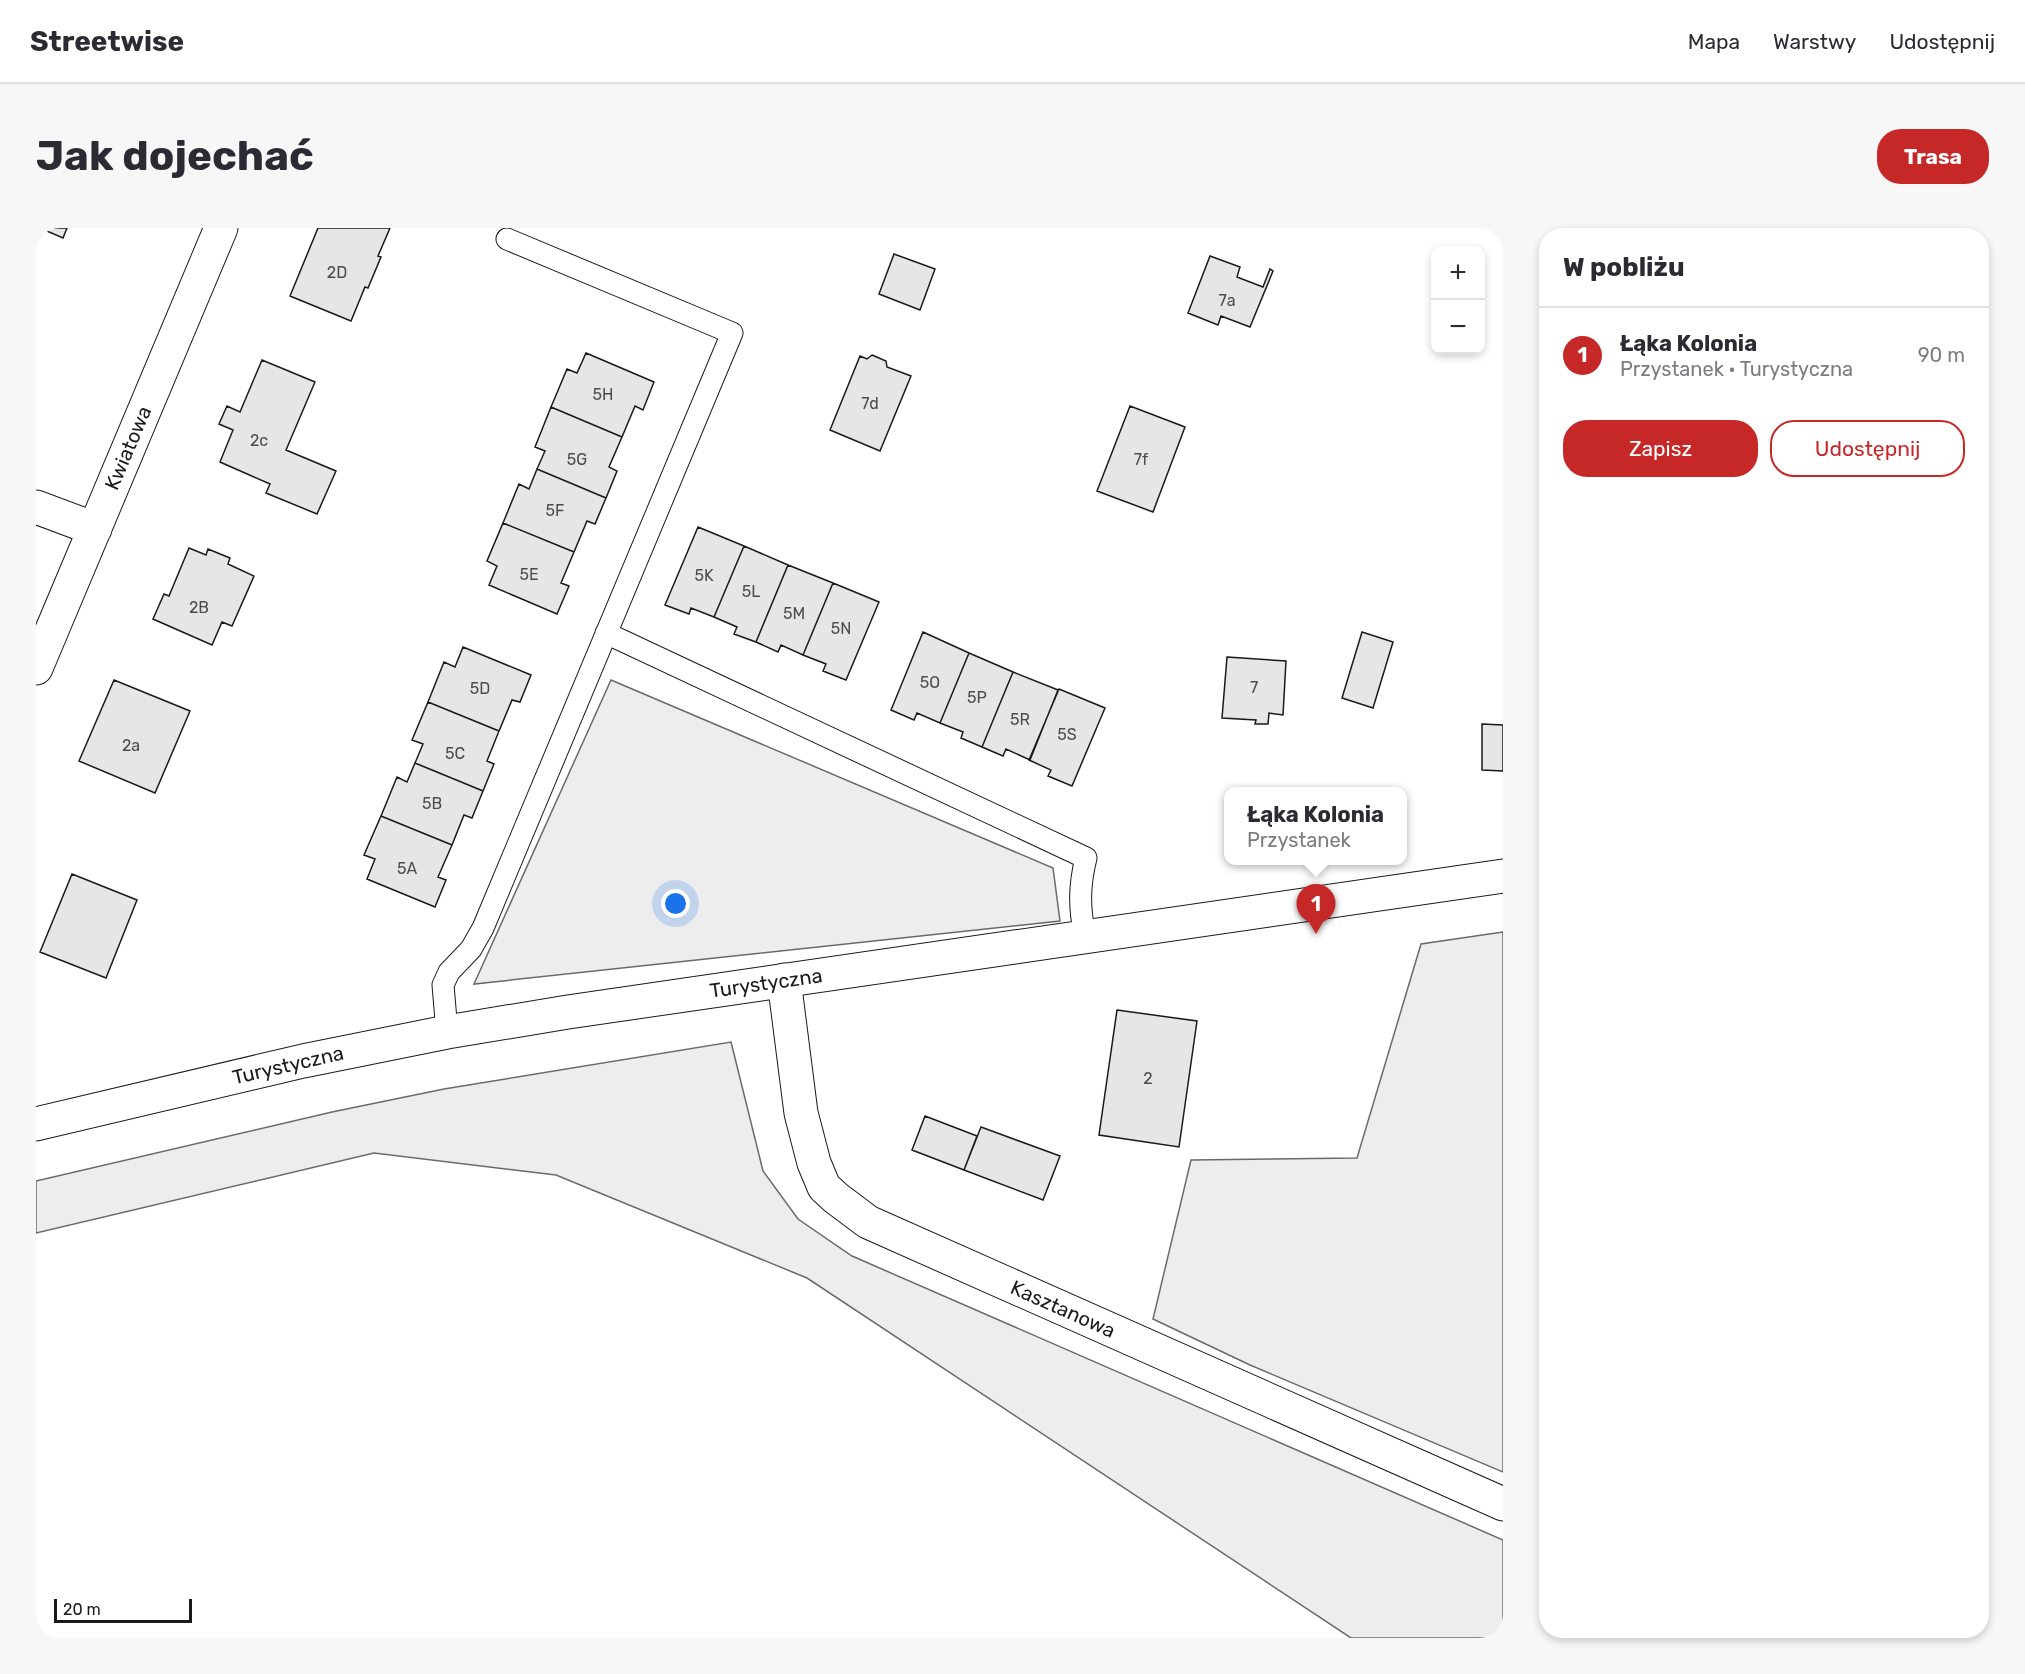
<!DOCTYPE html>
<html lang="pl">
<meta charset="utf-8">
<style>
body{margin:0;font-family:Rubik,sans-serif;background:#f7f7f7;color:#2b2b33}
.controls{position:absolute;right:18px;top:18px;display:grid;overflow:hidden;border-radius:12px;box-shadow:0 3px 9px #0003}
.controls button{width:54px;height:54px;display:grid;place-items:center;padding:0;border:0;border-bottom:2px solid #e1e1e2;background:#fff;color:#2b2b33;font:30px sans-serif}
.scale{position:absolute;left:18px;bottom:15px;width:138px;box-sizing:border-box;padding-left:6px;border:3px solid #1a1a1a;border-top:0;font-size:16px;line-height:21px;white-space:nowrap;color:#1a1a1a;-webkit-text-stroke:4px #fff;paint-order:stroke}
.you{position:absolute;left:640px;top:676px;width:21px;height:21px;margin:-15px;border:4px solid #fff;border-radius:50%;background:#1a73e8;box-shadow:0 0 0 9px #1a73e833}
.badge{display:grid;place-items:center;width:39px;height:39px;border-radius:50%;background:#c62828;color:#fff;font-size:20px;font-weight:700}
.pin{position:absolute;translate:-50% -50px;filter:drop-shadow(0 2px 3px #0008)}
.pin::after{content:'';position:absolute;top:32px;width:21px;height:18px;background:inherit;clip-path:polygon(0 0,100% 0,50% 100%)}
.popup{position:absolute;left:1188px;top:559px;width:183px;height:78px;box-sizing:border-box;display:grid;place-content:center;border-radius:12px;background:#fff;filter:drop-shadow(0 2px 4px #0005);font-size:20px;white-space:nowrap;color:#7c7c81}
.popup b{font-size:22px;color:#2b2b33}
.popup::after{content:'';position:absolute;left:50%;top:100%;margin-left:-12px;border:12px solid transparent;border-top-color:#fff}
.list{margin:0;padding:0;list-style:none}
h2{display:flex;justify-content:space-between;align-items:center;height:78px;margin:0;padding:0 24px;font-size:26px}
h2 small{font-size:20px;font-weight:400;color:#7c7c81}
.list li{display:grid;grid-template-columns:39px 1fr auto;gap:18px;align-items:center;box-sizing:border-box;height:96px;padding:0 24px;border-top:2px solid #e1e1e2}
.list b{display:block;font-size:22px;white-space:nowrap}
.list p{margin:0;font-size:20px;white-space:nowrap;color:#7c7c81}
.list em{font-size:20px;font-style:normal;color:#7c7c81}
.actions{display:flex;gap:12px;padding:18px 24px}
.actions a{flex:1;padding:14px 0;border:2px solid #c62828;border-radius:24px;text-align:center;font-size:21px;color:#c62828}
.actions .main{background:#c62828;color:#fff}
.map{position:relative;flex:none;width:1467px;height:1410px;overflow:hidden;border-radius:24px}
header{display:flex;align-items:center;gap:36px;box-sizing:border-box;height:84px;padding:0 30px;background:#fff;border-bottom:2px solid #e1e1e2}
header strong{font-size:28px}
nav{display:flex;gap:33px;margin-inline-start:auto;font-size:21px}
.intro{display:flex;align-items:center;justify-content:space-between;box-sizing:border-box;height:144px;padding:0 36px}
h1{margin:0;font-size:42px}
.button{padding:15px 27px;border-radius:24px;background:#c62828;color:#fff;font-size:21px;font-weight:700}
main{display:flex;gap:36px;padding:0 36px}
aside{flex:1;background:#fff;border-radius:24px;box-shadow:0 3px 9px #0003}
.map>svg:first-child{display:block}
.built{fill:#ededed;stroke:#6a6a6a;stroke-width:1.5}
.building{fill:#e6e6e6;stroke:#1a1a1a;stroke-width:1.5}
.lines{fill:none;stroke-linecap:round;stroke-linejoin:round}
.lane-casing{stroke:#1a1a1a;stroke-width:23}
.street-casing{stroke:#1a1a1a;stroke-width:35}
.secondary-casing{stroke:#1a1a1a;stroke-width:35}
.lane{stroke:#fff;stroke-width:21}
.street{stroke:#fff;stroke-width:33}
.secondary{stroke:#fff;stroke-width:33}
.labels{text-anchor:middle;dominant-baseline:central;stroke-width:4.5;stroke-linejoin:round;paint-order:stroke}
.number-label{font-size:16px;fill:#4d4d4d}
.street-label{font-size:20px;fill:#1a1a1a;stroke:#fff}
</style>
<header>
<strong>Streetwise</strong>
<nav><a>Mapa</a><a>Warstwy</a><a>Udostępnij</a></nav>
</header>
<div class="intro"><h1>Jak dojechać</h1><a class="button">Trasa</a></div>
<main>
<div class="map">
<svg width="1467" height="1410" viewBox="0 0 1467 1410">
<rect width="100%" height="100%" fill="#fff"/>
<path class="built" d="M575 452 1017 640 1024 693 438 756Z
M1467 704V1244L1214 1137 1117 1091 1155 932 1321 930 1385 716Z
M695 814 727 943 762 991 816 1028 1467 1312V1410H1315L771 1050 520 947 338 925 0 1005V953L296 884 408 861Z"/>
<path class="building" d="M4 0H31L27 10Z
M282 0H354L342 28 345 29 332 60 329 59 315 93 254 68Z
M858 26 899 41 884 82 843 66Z
M1174 28 1204 39 1201 49 1227 59 1234 41 1237 43 1214 99 1185 88 1182 97 1152 85Z
M550 125 618 154 607 182 599 178 586 209 515 179 531 141 541 145Z
M836 127 850 133 851 139 875 148 844 223 794 202 824 128 831 131Z
M226 132 279 154 250 222 300 243 281 286 230 265 234 256 184 234 197 202 183 196 191 178 204 184Z
M1094 178 1149 199 1117 284 1061 263Z
M515 179 586 209 573 239 581 243 570 270 501 241 509 223 499 219Z
M501 241 570 270 559 296 551 293 538 324 467 295 483 256 493 261Z
M467 295 538 324 525 355 533 358 521 386 453 357 461 338 451 333Z
M662 299 708 318 678 389 655 380 653 386 629 377Z
M708 318 752 337 720 414 698 406 701 399 678 389Z
M153 320 170 327 172 321 194 330 192 336 218 348 196 398 186 394 176 417 117 391 128 366 133 368Z
M752 337 797 355 767 427 745 417 742 424 720 414Z
M797 355 843 374 810 452 787 443 790 436 767 427Z
M887 404 933 425 904 495 881 485 878 492 855 482Z
M1326 404 1357 414 1337 480 1306 470Z
M427 419 495 447 484 474 476 472 463 503 392 474 408 434 419 439Z
M933 425 977 444 946 519 925 510 927 504 904 495Z
M1191 429 1250 433 1247 487 1233 485 1232 496H1219L1220 492 1186 490Z
M977 444 1022 462 994 532 970 521 967 528 946 519Z
M78 452 154 483 119 565 43 533Z
M1023 461 1069 480 1036 558 1012 548 1015 542 993 532Z
M392 474 463 503 451 533 458 536 447 563 379 535 387 516 376 512Z
M1446 496 1467 497V543L1446 542Z
M379 535 447 563 436 590 428 587 416 617 345 588 361 549 371 554Z
M345 588 416 617 402 649 410 652 399 679 331 651 339 631 328 627Z
M36 646 101 672 70 750 4 724Z
M1081 782 1161 793 1143 919 1063 907Z
M889 888 941 908 928 942 876 922Z
M945 899 1024 928 1007 972 928 942Z"/>
<g class="lines">
<defs>
<path id="lane" d="M570 405 1050 630C1043 658 1043 680 1049 708
M411 804 407 757 413 744 435 721 447 700 696 105 471 11"/>
<path id="street" d="M0 279 59 301
M0 440 185 0
M748 752 765 885 778 935 788 959 800 970 832 994 1467 1276"/>
<path id="secondary" d="M0 896 267 833 411 804 532 784 1467 648"/>
</defs>
<use href="#lane" class="lane-casing"/>
<use href="#street" class="street-casing"/>
<use href="#secondary" class="secondary-casing"/>
<use href="#lane" class="lane"/>
<use href="#street" class="street"/>
<use href="#secondary" class="secondary"/>
</g>
<g class="labels">
<g class="number-label">
<text x="301" y="44">2D</text>
<text x="1191" y="72">7a</text>
<text x="567" y="166">5H</text>
<text x="834" y="175">7d</text>
<text x="223" y="212">2c</text>
<text x="541" y="231">5G</text>
<text x="1105" y="231">7f</text>
<text x="519" y="282">5F</text>
<text x="493" y="346">5E</text>
<text x="668" y="347">5K</text>
<text x="715" y="363">5L</text>
<text x="163" y="379">2B</text>
<text x="758" y="385">5M</text>
<text x="805" y="400">5N</text>
<text x="894" y="454">5O</text>
<text x="1218" y="459">7</text>
<text x="444" y="460">5D</text>
<text x="941" y="469">5P</text>
<text x="984" y="491">5R</text>
<text x="1031" y="506">5S</text>
<text x="95" y="517">2a</text>
<text x="419" y="525">5C</text>
<text x="396" y="575">5B</text>
<text x="371" y="640">5A</text>
<text x="1112" y="850">2</text>
</g>
<g class="street-label">
<text transform="translate(92 220) rotate(-67)">Kwiatowa</text>
<text transform="translate(730 755) rotate(-8)">Turystyczna</text>
<text transform="translate(252 837) rotate(-13)">Turystyczna</text>
<text transform="translate(1027 1081) rotate(24)">Kasztanowa</text>
</g>
</g>
</svg>
<div class="controls">
<button>+</button>
<button>−</button>
</div>
<div class="scale">20 m</div>
<div class="you"></div>
<div class="pin badge" style="left:1280px;top:706px">1</div>
<div class="popup"><b>Łąka Kolonia</b>Przystanek</div>
</div>
<aside>
<h2>W pobliżu<small></small></h2>
<ul class="list">
<li><span class="badge">1</span><div><b>Łąka Kolonia</b><p>Przystanek · Turystyczna</p></div><em>90 m</em></li>
</ul>
<div class="actions"><a class="main">Zapisz</a><a>Udostępnij</a></div>
</aside>
</main>
